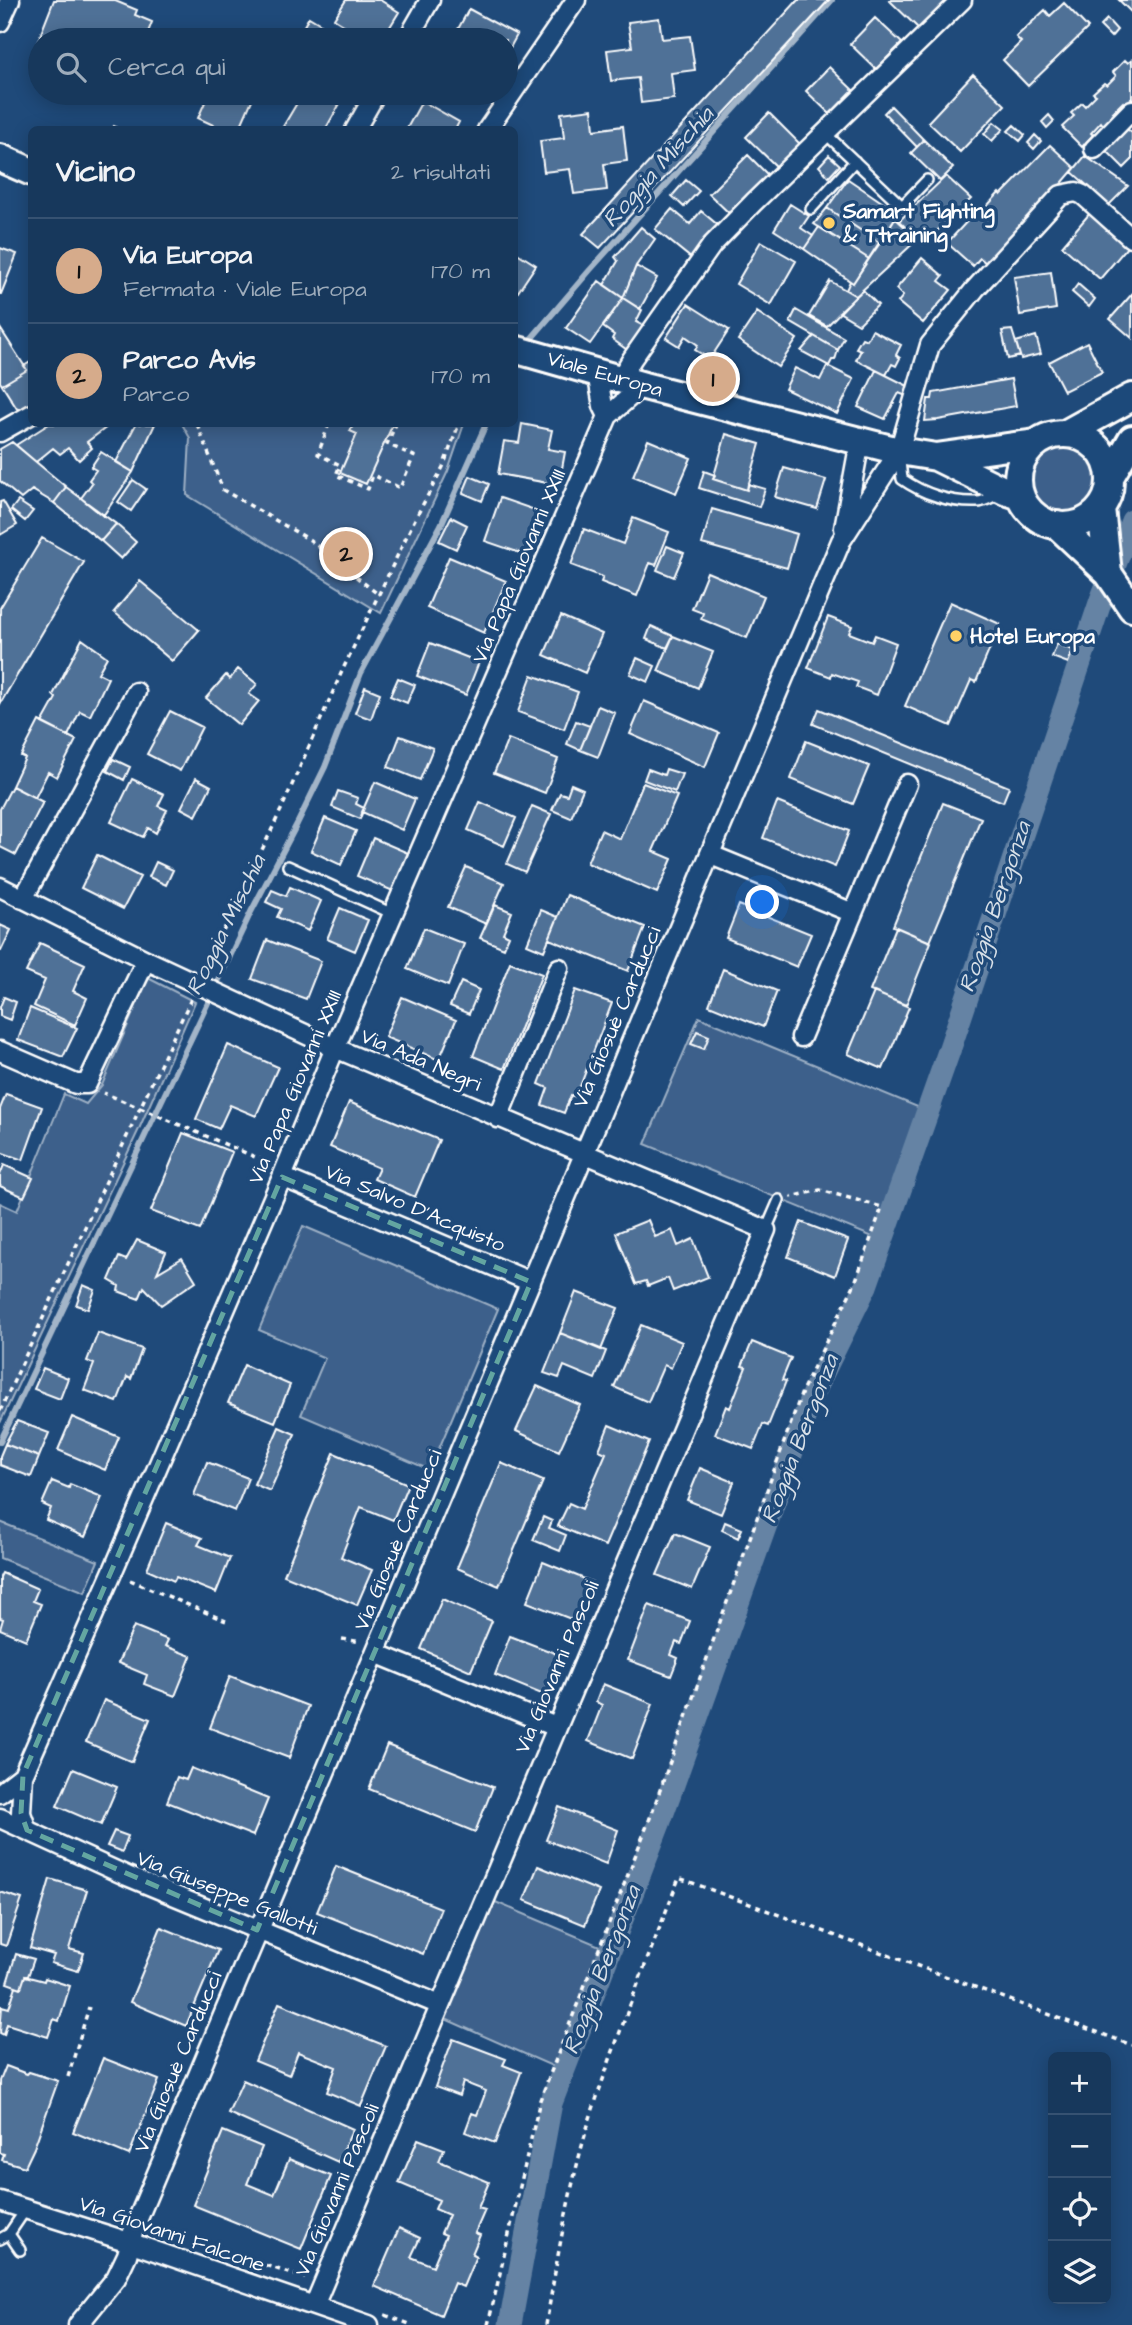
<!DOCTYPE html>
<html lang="it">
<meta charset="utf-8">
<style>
body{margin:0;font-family:"Architects Daughter",sans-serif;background:#244365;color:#f1f3f6}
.controls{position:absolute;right:21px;bottom:21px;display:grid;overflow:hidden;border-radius:10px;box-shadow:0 4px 18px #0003}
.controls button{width:63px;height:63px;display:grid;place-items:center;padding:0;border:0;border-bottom:2px solid #365272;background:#17385c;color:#f1f3f6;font:35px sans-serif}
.you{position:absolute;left:763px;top:903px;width:24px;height:24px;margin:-18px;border:5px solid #fff;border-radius:50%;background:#1a73e8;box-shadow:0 0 0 10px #1a73e833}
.badge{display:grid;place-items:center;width:46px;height:46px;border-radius:50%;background:#d6ab8b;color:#111;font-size:23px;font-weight:700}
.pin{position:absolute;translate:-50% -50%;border:4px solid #fff;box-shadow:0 2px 7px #0006}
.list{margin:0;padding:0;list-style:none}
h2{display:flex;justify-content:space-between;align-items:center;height:91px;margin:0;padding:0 28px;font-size:30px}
h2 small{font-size:23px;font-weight:400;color:#9eacbb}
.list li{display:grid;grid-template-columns:46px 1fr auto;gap:21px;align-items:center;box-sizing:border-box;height:105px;padding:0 28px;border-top:2px solid #365272}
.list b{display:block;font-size:26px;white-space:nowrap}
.list p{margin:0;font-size:23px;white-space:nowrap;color:#9eacbb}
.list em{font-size:23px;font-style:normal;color:#9eacbb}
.icon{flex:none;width:38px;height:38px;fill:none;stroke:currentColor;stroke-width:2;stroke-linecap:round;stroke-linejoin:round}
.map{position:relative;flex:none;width:1132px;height:2325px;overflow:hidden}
.search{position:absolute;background:#17385c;box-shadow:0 4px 18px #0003;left:28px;top:28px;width:490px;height:77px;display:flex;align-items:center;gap:18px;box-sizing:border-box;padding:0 24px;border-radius:38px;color:#9eacbb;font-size:26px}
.panel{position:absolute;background:#17385c;box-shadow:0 4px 18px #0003;left:28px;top:126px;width:490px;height:301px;border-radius:10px}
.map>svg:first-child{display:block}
.green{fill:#3c618b;stroke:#9eb0c5;stroke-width:2}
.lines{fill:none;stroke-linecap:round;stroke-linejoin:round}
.stream{stroke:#a3b5c8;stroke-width:6}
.canal{stroke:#6583a4;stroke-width:23}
.building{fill:#507197;stroke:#fff;stroke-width:2}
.lane-casing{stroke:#fff;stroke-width:14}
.street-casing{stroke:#fff;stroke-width:23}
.secondary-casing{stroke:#fff;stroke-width:32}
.path{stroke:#fff;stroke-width:3.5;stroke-dasharray:5 5;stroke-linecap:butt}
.lane{stroke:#1f4a7a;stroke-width:9}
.street{stroke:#1f4a7a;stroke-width:18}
.secondary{stroke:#1f4a7a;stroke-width:26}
.marked{fill:none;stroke:#63a6a1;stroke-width:5;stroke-dasharray:14 9;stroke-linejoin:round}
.poi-dot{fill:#ffd166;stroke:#1f4a7a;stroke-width:2.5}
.labels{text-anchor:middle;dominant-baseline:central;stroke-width:7;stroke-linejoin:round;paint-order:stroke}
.poi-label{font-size:21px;font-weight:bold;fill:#fff;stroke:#1f4a7a;text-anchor:start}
.street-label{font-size:21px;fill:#fff;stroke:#1f4a7a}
.water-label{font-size:23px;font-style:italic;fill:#d8e0e8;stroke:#1f4a7a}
</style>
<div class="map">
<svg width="1132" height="2325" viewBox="0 0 1132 2325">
<rect width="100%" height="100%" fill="#1f4a7a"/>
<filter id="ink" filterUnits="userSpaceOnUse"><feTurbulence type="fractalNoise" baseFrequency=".0143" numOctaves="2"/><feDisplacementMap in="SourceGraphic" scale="14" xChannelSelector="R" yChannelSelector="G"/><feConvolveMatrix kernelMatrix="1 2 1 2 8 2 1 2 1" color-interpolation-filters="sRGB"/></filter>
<g filter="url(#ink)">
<path class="green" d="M182 424H464L448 471 381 613 187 495 190 438Z
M1027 479a36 36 0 1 1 72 0a36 36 0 1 1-72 0Z
M148 978 195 1002 139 1129 0 1423V1203L17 1211 64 1094 86 1104 102 1085Z
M699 1017 925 1110 880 1240 645 1144Z
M303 1226 498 1309 430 1470 301 1415 325 1358 259 1330Z
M0 1522 98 1561 85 1592 0 1558Z
M493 1901 607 1949 561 2070 443 2018Z"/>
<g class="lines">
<path class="stream" d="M525 346 590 270 832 0
M0 1442 251 912 297 824 325 767 361 673 441 525 486 424"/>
<path class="canal" d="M510 2325 551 2103 660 1821 813 1393 866 1286 949 1051 1101 600 1132 521"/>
</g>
<path class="building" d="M54 0H113L137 10 135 15 152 22 145 40H100L85 35 83 40H40V48L36 46Z
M346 0H380L399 12 382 40H368L334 19Z
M798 0H829L600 248 583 234Z
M889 0H945L946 1 919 29Z
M1119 0H1132V13Z
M1064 3 1088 28 1028 86 1003 60 1021 42 1016 37 1045 10 1050 16Z
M469 9 517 35 506 55V40H452Z
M309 17 324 26 316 40H296Z
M659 18 662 39 690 36 695 70 671 73 674 99 641 103 638 78 611 81 607 50 632 47 628 22Z
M875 18 902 43 876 69 850 44Z
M1107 19 1117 30 1111 37 1100 26Z
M1125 60 1128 63 1132 60V98L1125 105 1123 102 1113 112 1115 115 1104 126 1101 122 1091 133 1093 135 1082 147 1062 127 1074 116 1071 113 1082 103 1085 106 1096 95 1093 93 1104 83 1107 85 1116 76 1113 72Z
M829 67 853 90 830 114 806 91Z
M973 74 1005 105 960 152 928 122Z
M209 93H255L239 130H224L198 118Z
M303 93H346L325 130H281Z
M422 101 459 122 455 130H406Z
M891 106 924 140 917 147 884 113Z
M592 109 594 130 623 126 627 161 604 164 607 190 574 194 570 169 544 172 540 141 564 138 561 113Z
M769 113 801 145 778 168 746 137Z
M1049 115 1054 121 1047 128 1042 122Z
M994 122 1003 129 992 141 984 134Z
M1014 125 1025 135 1020 141 1008 131Z
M1127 129 1132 133V160L1124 168 1106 150Z
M1035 135 1041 141 1034 149 1028 143Z
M924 140 953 168 940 181 911 153Z
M1050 145 1075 168 1051 196 1049 194 986 263 980 258 973 266 947 243 972 216 975 219 999 193 1001 195Z
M748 155 769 176 731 215 709 194Z
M829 155 840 165 829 177 819 166Z
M1085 156 1128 186 1109 205 1072 172Z
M946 176 971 199 923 244 899 221Z
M848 179 898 213 880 243 827 208Z
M686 180 699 191 684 207 672 196Z
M790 204 809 216 801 228 813 236 804 249 774 230Z
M827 208 880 243 869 259 814 224Z
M672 209 690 224 701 211 719 226 692 259 655 229Z
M1090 213 1128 246 1100 279 1062 246Z
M895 218 918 239 856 296 846 290 850 281 853 283Z
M641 227 655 239 636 266 623 298 604 285 618 261 615 257Z
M819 227 869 259 853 283 804 249Z
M761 241 796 261 771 305 736 284Z
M0 248 17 254 1 294H0Z
M514 251 536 265 518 292 514 290Z
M922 258 943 276 939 281 951 290 923 323 898 302 903 296 896 289Z
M636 266 657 278 640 309 623 298Z
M1051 272 1056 309 1020 315 1014 277Z
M599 281 623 298 590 344 566 328Z
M830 281 856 296 827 326 809 316Z
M1078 284 1095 299 1089 307 1072 292Z
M863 290 878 305 859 324 839 312Z
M1132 294V338L1110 319Z
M623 298 642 310 636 322 646 327 630 352 612 339 614 335 603 327Z
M688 304 729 330 710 359 695 350 698 345 685 336 679 346 666 338Z
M796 310 844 338 838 350 790 322Z
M757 312 797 339 778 367 738 340Z
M0 328 27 370 2 385 0 382Z
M872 330 901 345 896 355 900 358 896 366 892 364 886 375 856 360 861 350 856 348 862 338 867 340Z
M1012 330 1020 356 1008 359 1002 331Z
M814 336 838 350 835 360H832L829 366 801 351Z
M1036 336 1041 354 1021 359 1016 342Z
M1087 342 1102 372 1064 391 1049 362Z
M32 361V408L21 415 2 385 27 370 24 366Z
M827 366 854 379 837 414 785 389 795 368 820 380Z
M876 370 910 387 906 396 899 393 885 419 858 407Z
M1011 379 1016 406 938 420 925 421 928 399H932L933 393Z
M49 424H111L87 442 92 448 79 460 68 448 60 454 53 448 36 462 16 445Z
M136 424H155L133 472 116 462Z
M354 424H393L366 484 340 473 357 434 350 431Z
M522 424 552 430 548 449 565 452 559 485 498 474 504 441 519 443Z
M726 434 760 444 747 490 713 479Z
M648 440 691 458 676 493 633 476Z
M12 442 66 487 54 503 32 490 21 499 0 481V449Z
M101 452 133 472 103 516 81 498 92 483 89 480 96 470 91 467Z
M784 468 826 480 817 509 775 497Z
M704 471 715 475 713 479 747 490 748 484 765 489 759 507 699 488Z
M470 476 489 484 482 501 463 493Z
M133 480 146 489 131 511 118 502Z
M66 487 116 524 101 541 54 503Z
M500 498 538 511 523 554 485 541Z
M3 501 17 525 0 535V502Z
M18 501 33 511 25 521 11 510Z
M712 509 797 534 787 568 702 544Z
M451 517 467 525 456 549 439 541Z
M633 518 669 532 656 565 650 563 637 596 601 582 603 577 571 565 584 529 623 544Z
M116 524 136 542 121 559 101 541Z
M42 538 84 562 0 704V608Z
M667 546 684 553 674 577 657 570Z
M449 557 506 581 484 633 427 608Z
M707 572 764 596 747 638 701 619 703 613 692 609Z
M140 581 199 630 172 661 114 612Z
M950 602 1000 624 976 682 971 680 951 726 905 706Z
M561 616 602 634 585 673 544 655Z
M828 617 852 626 849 633 872 642 875 635 896 643 877 695 856 687 858 682 832 673 831 677 808 668Z
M651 626 673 636 667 648 646 639Z
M673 636 713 652 698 688 658 671Z
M82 639 107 657 98 673 108 678 90 716 80 711 68 736 42 723 56 698 53 695Z
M430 643 479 662 466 695 417 676Z
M1057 644 1073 650 1068 663 1052 657Z
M637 658 655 666 648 682 630 674Z
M238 669 257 684 249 694 259 701 239 725 206 698 226 675 230 679Z
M532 675 578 692 564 729 518 712Z
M398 678 415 685 407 703 390 696Z
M365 687 380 693 371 719 355 713Z
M644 701 719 733 705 767 630 734Z
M598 706 615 713 598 757 580 750Z
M819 709 1009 787 1003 802 813 724Z
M170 711 202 727 180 771 147 754Z
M39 721 76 740 57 777 48 772 35 798 12 786 25 758 21 756Z
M576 721 590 726 580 750 567 744Z
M400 736 433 748 420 780 388 767Z
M508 739 558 759 545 793 494 773Z
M806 741 869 766 853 804 791 779Z
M113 759 130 767 124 780 107 771Z
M648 769 664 775 666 769 682 774 675 792 644 780Z
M196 778 211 786 196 816 181 808Z
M132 779 164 794 158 806 167 810 156 833 148 828 143 837 111 822Z
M375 782 415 799 402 830 362 812Z
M643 783 677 796 653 851 672 859 657 893 587 863 601 830 620 839Z
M571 784 583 789 571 818 552 810 560 793 567 795Z
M12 786 43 802 16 855 0 847V809Z
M338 791 358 798 356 804 364 808 360 819 332 807Z
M480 802 516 818 504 846 468 830Z
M777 802 849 831 835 867 763 838Z
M943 803 981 818 930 942 893 926Z
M532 806 551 814 525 872 507 864Z
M325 818 356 831 341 865 311 851Z
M373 838 408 853 393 891 357 876Z
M97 855 140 877 123 909 81 888Z
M156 862 173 870 166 885 149 877Z
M466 867 504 883 486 924 448 907Z
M290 887 321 901 308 931 277 917 281 909 266 902 272 890 286 896Z
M567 895 645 927 628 971 549 939Z
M495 905 512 912 503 933 509 936 504 948 480 938Z
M739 905 811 934 797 967 726 938Z
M340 908 368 920 355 951 327 939Z
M541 910 558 917 544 951 527 944Z
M0 925 11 930 1 951H0Z
M896 927 931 942 906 1005 870 991Z
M424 928 464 944 448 986 407 969Z
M267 940 321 961 306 999 252 979Z
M40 943 85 964 73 991 87 998 75 1025 34 1006 45 980 26 972Z
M510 962 542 974 504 1069 473 1056Z
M723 969 777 991 763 1027 709 1005Z
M461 982 479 990 469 1014 450 1006Z
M575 990 612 1003 576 1097 571 1095 564 1113 542 1105 548 1088 539 1084Z
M874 992 909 1007 883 1069 848 1054Z
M4 997 16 1002 10 1020 0 1016V1007Z
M402 997 456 1020 439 1060 385 1037Z
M30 1008 77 1028 63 1057 18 1040Z
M697 1031 709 1036 704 1049 691 1044Z
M228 1045 278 1067 256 1116 230 1105 219 1129 196 1119Z
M6 1094 42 1107 23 1160 0 1152V1109Z
M349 1102 439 1140 415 1197 374 1179 379 1168 330 1147Z
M183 1133 232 1152 200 1230 151 1211Z
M4 1165 33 1178 24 1197 0 1186V1175Z
M648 1220 655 1237 672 1230 678 1246 693 1239 708 1277 673 1291 668 1278 648 1286 646 1281 636 1284 616 1233Z
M801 1222 848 1240 835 1276 788 1257Z
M137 1240 166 1252 157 1273 182 1258 196 1281 161 1305 144 1287 139 1299 118 1291 119 1286 109 1280 119 1257 126 1260Z
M83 1285 95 1290 88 1309 76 1305Z
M576 1292 618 1308 601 1350 560 1333Z
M641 1325 682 1342 671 1368 664 1365 648 1402 614 1387Z
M98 1333 142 1349 131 1379 127 1377 117 1402 84 1390 94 1364 87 1361Z
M560 1333 606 1351 595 1379 564 1366 559 1378 544 1373Z
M752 1342 791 1358 782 1380 786 1381 768 1426 763 1424 753 1449 715 1434 726 1406 730 1408 746 1367 742 1366Z
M244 1365 290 1385 275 1422 228 1403Z
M43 1368 68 1378 60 1399 34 1389Z
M537 1386 580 1405 559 1451 516 1431Z
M72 1417 119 1437 105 1470 58 1450Z
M17 1421 49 1433 39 1457 5 1444Z
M609 1425 649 1442 605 1546 558 1526 569 1503 582 1509 606 1453 599 1450Z
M279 1427 295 1434 270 1491 254 1484Z
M5 1444 39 1457 31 1477 0 1465V1456Z
M334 1453 408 1484 393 1520 361 1507 341 1557 372 1570 357 1605 284 1575Z
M207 1462 248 1478 235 1511 194 1495Z
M501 1463 543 1481 499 1586 457 1568Z
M700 1468 734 1482 721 1514 687 1500Z
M52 1481 69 1488 70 1484 102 1497 85 1537 46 1520 51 1508 42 1504Z
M543 1517 552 1521 549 1528 566 1535 560 1551 533 1540Z
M725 1522 742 1529 738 1538 722 1530Z
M166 1523 202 1538 198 1545 230 1558 216 1593 176 1577 174 1581 147 1569Z
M675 1533 710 1547 692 1589 657 1575Z
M543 1562 592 1582 576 1621 527 1602Z
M2 1573 38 1589 33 1601 41 1604 26 1640 0 1629 3 1619 0 1618V1577Z
M442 1599 492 1621 471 1671 421 1649Z
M649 1605 690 1621 681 1644 676 1642 671 1655 678 1658 671 1676 628 1660Z
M134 1626 168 1640 165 1646 191 1656 175 1696 144 1684 147 1675 118 1663Z
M510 1636 560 1655 544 1695 495 1675Z
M230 1676 308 1706 289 1758 210 1728Z
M603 1684 653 1704 632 1759 588 1741 602 1705 596 1702Z
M104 1700 150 1719 132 1762 86 1742Z
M387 1745 493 1787 475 1832 369 1789Z
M191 1768 268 1799 253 1836 167 1802 177 1777 186 1780Z
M73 1769 117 1787 101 1825 57 1806Z
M559 1807 618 1830 606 1864 546 1840Z
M114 1831 128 1836 122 1852 107 1846Z
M336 1866 441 1908 423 1954 317 1912Z
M538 1866 599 1891 585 1925 524 1900Z
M50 1879 87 1890 69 1949 84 1953 78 1971 51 1963 54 1955 30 1948Z
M0 1892 22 1899 6 1946 0 1944Z
M161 1927 218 1950 186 2026 130 2002Z
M16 1954 34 1959 28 1976H25L21 1988 7 1983Z
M25 1976 44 1981 45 1978 70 1986 59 2021 54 2019 48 2037 7 2024 4 2035 0 2033 2 2006 9 2008 16 1986 21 1988Z
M279 2003 386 2046 361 2106 327 2092 336 2067 298 2052 289 2075 255 2061Z
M453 2039 506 2059 503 2065 521 2072 495 2143 465 2132 472 2113 477 2115 486 2091 463 2082 459 2096 435 2087Z
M103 2058 159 2080 129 2155 73 2132Z
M6 2066 27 2074 29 2072 58 2081 34 2148 25 2167 2 2160 4 2154 0 2153V2081Z
M243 2080 353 2129 338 2162 228 2113Z
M223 2131 262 2147 247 2184 274 2195 289 2159 331 2176 301 2249 193 2205Z
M418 2139 444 2149 439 2161 489 2182 478 2208 485 2210 475 2233 480 2235 472 2254 476 2256 463 2287 454 2283 441 2315 374 2286 399 2228 420 2238 411 2257 433 2266 446 2235 441 2233 449 2215 435 2209 439 2200 399 2183Z"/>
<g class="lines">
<defs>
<path id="lane" d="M825 133 902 206 927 180
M811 209 855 161
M899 453 902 479C923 494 951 503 977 502 984 502 992 497 998 494
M288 866 393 914
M766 1230 779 1200
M9 2234 20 2250
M0 2239 9 2234 26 2209"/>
<path id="street" d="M0 22 10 0
M407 40 430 0
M355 130 376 93
M487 130 576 0
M1094 149 1132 110
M597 373 603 406 608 416
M620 379 632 359 712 245 754 202 962 0
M0 432 32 414
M844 528 860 441
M711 855 853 913
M0 887 146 960 335 1048 766 1230 314 2306
M23 899 136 692
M801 1037 907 784
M0 1051 76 1084H87L146 960
M498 1118 559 968
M282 1177 531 1282
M375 1653 556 1727
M0 1793 23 1775
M0 1818 127 1876 440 2005
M27 1830 21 1813 23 1775 112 1573 282 1177 335 1048 608 416 643 385
M0 2201 129 2242 369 2325
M78 2325 116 2278 127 2255 134 2228 841 541 899 451 930 345 975 289 1061 195 1076 192 1083 195 1131 238"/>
<path id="secondary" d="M0 158 32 172
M514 349 644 386 899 451 936 457 1036 443
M1065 434 1132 397
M1018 480a46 46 0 1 1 92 0a46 46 0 1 1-92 0Z
M936 457 1005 491 1021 496
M1110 477 1132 439
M1101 508 1108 573
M1057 525 1108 573 1132 608"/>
</defs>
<use href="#lane" class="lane-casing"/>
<use href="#street" class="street-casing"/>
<use href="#secondary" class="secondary-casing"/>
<path class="path" d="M113 130 117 121
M197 424 223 490 310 540 379 595
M329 424 318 454 340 465 336 475 368 489 373 475 400 488 414 456 387 444 396 424
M206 967 281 810 343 669 414 521 443 467 459 424
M191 999 140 1108 267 1162
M0 1411 140 1108 104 1093
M130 1580 226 1621
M342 1639 361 1642
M68 2077 89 2007
M199 2244 305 2278
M385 2315 412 2325
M488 2325 540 2100 650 1818 803 1389 855 1283 882 1207 820 1190 791 1197
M546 2325C558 2254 570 2181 592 2112 618 2033 649 1955 679 1878L1132 2045"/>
<use href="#lane" class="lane"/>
<use href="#street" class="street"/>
<use href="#secondary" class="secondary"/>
</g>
</g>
<path class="marked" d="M282 1177 531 1282 257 1930 27 1830 21 1813 23 1775Z"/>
<g class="poi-dot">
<circle cx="829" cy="223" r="7"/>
<circle cx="956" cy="636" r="7"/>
</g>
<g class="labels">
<g class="poi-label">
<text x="843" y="211">Samart Fighting<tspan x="843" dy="24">&amp; Ttraining</tspan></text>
<text x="970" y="636">Hotel Europa</text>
</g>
<g class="street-label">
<text transform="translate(605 374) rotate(16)">Viale Europa</text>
<text transform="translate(519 566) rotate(-67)">Via Papa Giovanni XXIII</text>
<text transform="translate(617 1017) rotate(-67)">Via Giosuè Carducci</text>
<text transform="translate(421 1060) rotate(23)">Via Ada Negri</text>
<text transform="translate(295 1087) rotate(-67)">Via Papa Giovanni XXIII</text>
<text transform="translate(415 1208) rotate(23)">Via Salvo D'Acquisto</text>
<text transform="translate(398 1540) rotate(-67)">Via Giosuè Carducci</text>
<text transform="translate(557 1667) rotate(-67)">Via Giovanni Pascoli</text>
<text transform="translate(227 1893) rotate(22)">Via Giuseppe Gallotti</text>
<text transform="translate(178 2062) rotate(-67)">Via Giosuè Carducci</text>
<text transform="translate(337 2190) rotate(-67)">Via Giovanni Pascoli</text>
<text transform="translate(172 2234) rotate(19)">Via Giovanni Falcone</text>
</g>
<g class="water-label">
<text transform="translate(658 167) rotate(-48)">Roggia Mischia</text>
<text transform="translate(995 907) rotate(-71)">Roggia Bergonza</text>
<text transform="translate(226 925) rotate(-64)">Roggia Mischia</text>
<text transform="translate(800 1439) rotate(-69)">Roggia Bergonza</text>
<text transform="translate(602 1970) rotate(-69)">Roggia Bergonza</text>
</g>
</g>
</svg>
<div class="controls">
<button>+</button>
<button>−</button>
<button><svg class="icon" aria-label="locate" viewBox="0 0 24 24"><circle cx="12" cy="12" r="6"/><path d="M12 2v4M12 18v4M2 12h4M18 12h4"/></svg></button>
<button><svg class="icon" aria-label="layers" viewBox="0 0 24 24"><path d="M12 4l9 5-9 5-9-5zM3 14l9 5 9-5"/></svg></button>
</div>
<div class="you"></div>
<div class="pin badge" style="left:713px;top:379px">1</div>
<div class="pin badge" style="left:346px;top:554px">2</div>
<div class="search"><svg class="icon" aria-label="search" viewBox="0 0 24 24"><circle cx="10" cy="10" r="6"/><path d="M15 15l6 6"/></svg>Cerca qui</div>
<section class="panel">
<h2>Vicino<small>2 risultati</small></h2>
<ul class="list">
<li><span class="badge">1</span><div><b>Via Europa</b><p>Fermata · Viale Europa</p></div><em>170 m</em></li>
<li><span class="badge">2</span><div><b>Parco Avis</b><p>Parco</p></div><em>170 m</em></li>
</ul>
</section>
</div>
